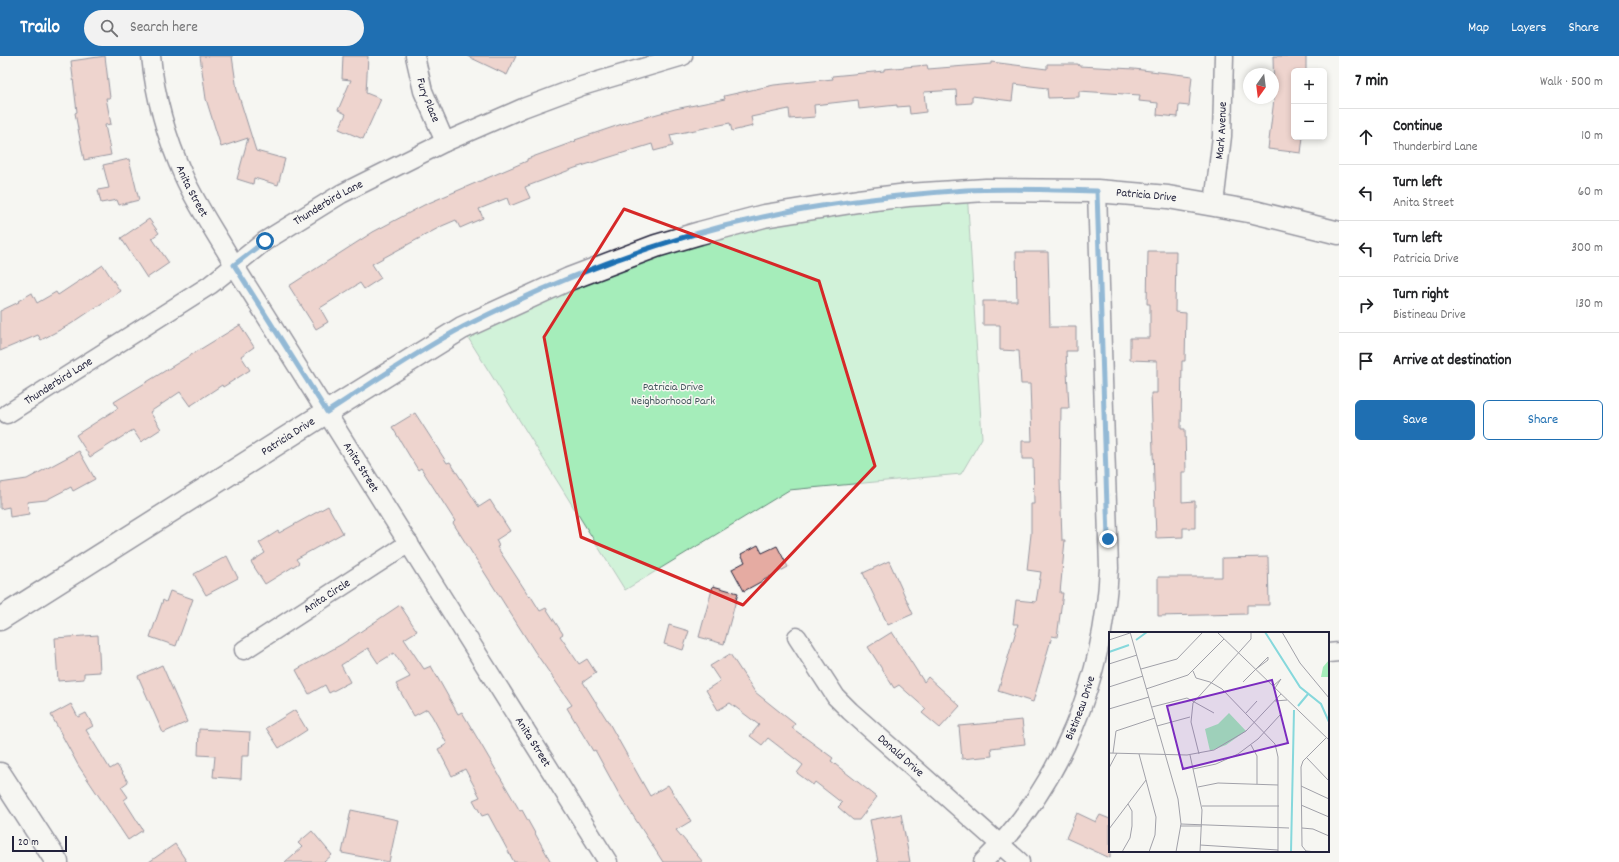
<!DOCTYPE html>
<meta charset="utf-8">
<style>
body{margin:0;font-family:Dekko,sans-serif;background:#f2f2f2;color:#202124}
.controls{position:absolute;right:12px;top:12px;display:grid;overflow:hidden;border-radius:6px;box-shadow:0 2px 6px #0003}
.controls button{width:36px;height:36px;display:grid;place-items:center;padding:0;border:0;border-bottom:1px solid #e0e0e0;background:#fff;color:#202124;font:20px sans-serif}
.compass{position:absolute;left:1243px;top:12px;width:36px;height:36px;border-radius:50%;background:#fff;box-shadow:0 2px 6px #0003;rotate:194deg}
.scale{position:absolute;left:12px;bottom:10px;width:55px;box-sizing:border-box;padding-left:4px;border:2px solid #22223b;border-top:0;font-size:11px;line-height:14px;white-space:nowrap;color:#22223b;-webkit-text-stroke:3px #f6f6f2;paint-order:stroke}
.stop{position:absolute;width:12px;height:12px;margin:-9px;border:3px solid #1f6fb2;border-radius:50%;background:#fff}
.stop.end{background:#1f6fb2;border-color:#fff;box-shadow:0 1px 4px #0008}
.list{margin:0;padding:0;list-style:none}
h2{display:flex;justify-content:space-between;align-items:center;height:52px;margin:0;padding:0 16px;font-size:17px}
h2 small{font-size:13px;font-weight:400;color:#757577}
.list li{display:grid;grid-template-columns:26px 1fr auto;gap:12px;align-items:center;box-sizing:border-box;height:56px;padding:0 16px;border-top:1px solid #e0e0e0}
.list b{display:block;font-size:15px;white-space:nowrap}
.list p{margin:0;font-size:13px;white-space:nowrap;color:#757577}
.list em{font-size:13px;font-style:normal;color:#757577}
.actions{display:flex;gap:8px;padding:12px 16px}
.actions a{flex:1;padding:9px 0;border:1px solid #1f6fb2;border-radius:6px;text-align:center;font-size:14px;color:#1f6fb2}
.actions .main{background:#1f6fb2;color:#fff}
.icon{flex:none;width:22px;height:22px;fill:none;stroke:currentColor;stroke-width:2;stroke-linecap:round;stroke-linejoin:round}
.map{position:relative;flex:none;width:1339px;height:806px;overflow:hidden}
header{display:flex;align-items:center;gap:24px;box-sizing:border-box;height:56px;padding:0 20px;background:#1f6fb2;color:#fff}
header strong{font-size:19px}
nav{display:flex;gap:22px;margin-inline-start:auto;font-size:14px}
.search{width:280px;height:36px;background:#f2f2f2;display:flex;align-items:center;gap:10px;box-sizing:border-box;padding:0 14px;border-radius:22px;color:#757577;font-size:15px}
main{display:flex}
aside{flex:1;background:#fff}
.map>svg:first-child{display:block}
.green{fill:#a5edba;stroke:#64887a}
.building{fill:#e5aba2;stroke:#22223b}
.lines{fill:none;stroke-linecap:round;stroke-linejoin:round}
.street-casing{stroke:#22223b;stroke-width:21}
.secondary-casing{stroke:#22223b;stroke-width:25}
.street{stroke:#f6f6f2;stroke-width:18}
.secondary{stroke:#f6f6f2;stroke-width:22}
.route{stroke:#1f6fb2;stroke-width:5}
.marked{fill:none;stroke:#d62828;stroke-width:3;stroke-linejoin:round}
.labels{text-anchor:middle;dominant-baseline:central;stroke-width:3;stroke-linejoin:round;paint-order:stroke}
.street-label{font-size:12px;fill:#22223b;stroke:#f6f6f2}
.park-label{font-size:12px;fill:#43555b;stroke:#f6f6f2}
.inset-river{fill:none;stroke:#86d8dc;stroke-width:2}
.inset-road{fill:none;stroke:#a1a1a9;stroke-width:1}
.view{fill:#7b2cbf;fill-opacity:0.15;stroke:#7b2cbf;stroke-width:2}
.inset-edge{fill:none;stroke:#22223b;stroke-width:2}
</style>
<header>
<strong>Trailo</strong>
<div class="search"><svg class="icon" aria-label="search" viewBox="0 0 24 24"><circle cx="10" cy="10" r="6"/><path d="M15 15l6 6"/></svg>Search here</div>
<nav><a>Map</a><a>Layers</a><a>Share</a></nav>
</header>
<main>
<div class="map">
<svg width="1339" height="806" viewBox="0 0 1339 806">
<rect width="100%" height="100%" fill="#f6f6f2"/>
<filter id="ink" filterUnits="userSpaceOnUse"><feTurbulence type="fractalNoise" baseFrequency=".025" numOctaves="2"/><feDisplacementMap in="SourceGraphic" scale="8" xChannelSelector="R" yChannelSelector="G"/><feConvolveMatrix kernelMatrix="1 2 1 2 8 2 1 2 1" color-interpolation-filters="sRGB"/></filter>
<g filter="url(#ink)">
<path class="green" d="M967 134 982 382 961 418 789 434 625 534 462 272 756 162Z"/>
<path class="building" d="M105 0 110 42H106L111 68 105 69 111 99 84 104 75 57 77 56 71 5Z
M200 0H232L237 34 256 95 285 103 278 129 254 122 253 128 237 123 248 82 221 91 206 43Z
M343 0H368L366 37 381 43 363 83 339 73 346 58 338 54 351 24 342 23Z
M467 0H516L507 19Z
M1273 0H1306V15H1294V81H1303L1301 97 1268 93 1274 43Z
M991 6 1047 13V8H1078L1079 10 1134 13 1192 20 1189 50 1179 49 1178 61 1157 59 1158 47 1139 45 1140 39 1079 35V41L1048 42 1047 32 1014 28 1012 45 972 40V47L957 48 956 34 924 36 926 56 910 58 909 50 897 51V49L859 53 858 44 814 49 815 61 790 63 789 53 751 61 753 70 732 75 730 67 670 79 673 90 654 95 652 88 575 112 525 131 530 142 510 150 507 142 479 153 483 162 460 172 456 164 442 170 372 208 381 222 364 233 360 227 320 252 328 266 316 273 289 230 373 176 424 149 527 105V103L576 85 575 84 625 67 675 53 725 43 724 40 774 29 833 23 832 20 884 15V13L927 9 928 13 991 8Z
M129 103 139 144 119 149 117 144 101 147 98 134 109 132 103 109Z
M149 163 159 177 152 182 169 207 147 222 121 182Z
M1148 195H1176L1175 256 1186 257 1185 305H1182L1181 373H1185L1186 416H1182V446L1195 445V472H1183V481L1156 482 1151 337H1157V305L1130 304V282H1150V248H1147Z
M1016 196H1048L1050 271H1076V295H1066L1069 352H1061L1060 422 1062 484H1065L1060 537H1063L1057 581 1052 580 1033 646 998 635 1018 568H1013L1016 544 1036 546 1041 516 1027 514 1031 478V448H1034L1033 403H1022V385H1032L1030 328H1021L1019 295 1000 294V269H983V245H1017Z
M103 209 120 235 71 268 41 284 38 279 0 295V255L19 246 18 245 32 237 37 247 56 236 58 239Z
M240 269 254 291 241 300 250 314 223 331 222 329 190 350 180 336 150 356 161 373 141 386 133 374 90 401 76 379 118 352 114 346Z
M415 357 447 407 450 406 479 451 490 444 510 475 496 484 499 490 497 491 529 540 530 539 540 555 546 552 563 578 560 580 579 608 587 603 596 617 583 626 609 667 650 740 668 729 691 765 676 774 703 806H663L619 738 595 694 593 695 567 652 572 649 535 596 453 467 455 465 421 412 418 414 392 371Z
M79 395 95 423 73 435 71 431 46 444 27 446 29 458 10 461 9 451 0 453V427L27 423Z
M328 450 343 477 296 503 299 507 265 528 251 506 265 497 259 487 278 475 279 477Z
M758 489 762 497 777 490 788 511 744 535 732 513 745 506 741 498Z
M227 500 238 522 206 539 194 518Z
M1268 501 1269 549H1247V558L1158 560V521H1222V502Z
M889 505 913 558 888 569 863 517Z
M713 530 738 537 724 588 699 581Z
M170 535 193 543 176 590 150 581 163 544 166 546Z
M400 549 417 575 404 583 424 613 431 610 458 658 462 656 520 755 522 754 551 806H514L488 758 482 760 473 744 480 741 465 713 452 720 438 693 447 688 432 660 427 653 414 660 396 628 410 621 394 597 378 607 368 592 341 609 350 626 329 637 325 629 309 638 296 614 342 588Z
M669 569 689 575 683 594 664 588Z
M892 576 924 626 928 621 960 650 940 672 922 657 926 653 899 629 894 632 868 591Z
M98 579 100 616 84 617V623L58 625 55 582Z
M730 598 755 636 795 668 792 672 833 702 831 705 877 741 859 764H853L838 751 842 747 815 726 813 729 797 717 803 709 768 682 762 689 750 680 759 669 730 647 718 654 706 634 720 625 710 610Z
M162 609 187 666 163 677 138 620Z
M71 648 78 661 86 657 93 670 86 674 110 713 117 709 128 726 121 731 128 741 124 744 143 774 128 784 78 709 51 659Z
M295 654 307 674 279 692 266 672Z
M1022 664 1025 688 991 692 992 700 962 703 959 670Z
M199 673 250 676 249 700H242L241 723 213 721 215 700 198 699Z
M351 754 398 764 389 806 342 797Z
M1077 757 1096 766 1100 759 1110 763V802L1066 782Z
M901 758 910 806H878L870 764Z
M312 775 332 799 324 806H285L302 791 298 787Z
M175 788 187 806H149Z"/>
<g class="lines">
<defs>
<g id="street">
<path id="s1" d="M151 0C155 41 167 83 184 121 198 152 218 180 234 209L608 806"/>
<path id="s2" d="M415 0 423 35 445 86"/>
<path id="s3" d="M1214 148 1222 80 1224 0"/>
<path id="s4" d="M7 358 210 229 265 185 341 138 445 86 523 52 582 30 683 0"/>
<path id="s5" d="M797 581 836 641 850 655 1020 806"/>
<path id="s6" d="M244 594 409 487"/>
<path d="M1328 597 1339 596"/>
<path id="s7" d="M983 806C1062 729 1104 622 1109 512L1097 135"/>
</g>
<g id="secondary">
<path id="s8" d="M0 563 327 356 462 272 569 223 656 190 700 177 764 160 858 145 908 139 986 134 1097 135 1168 141 1254 156 1339 177"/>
<path d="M0 718 57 806"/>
</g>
</defs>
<use href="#street" class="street-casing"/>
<use href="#secondary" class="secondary-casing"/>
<use href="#street" class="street"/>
<use href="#secondary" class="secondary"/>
</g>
</g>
<g class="lines" filter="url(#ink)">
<path class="route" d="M265 185 234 209 327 356C372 327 416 296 463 271 557 223 659 183 763 161 829 146 898 139 966 134 1010 132 1054 134 1097 135L1108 483"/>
</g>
<path d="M0 0H1339V806H0ZM624 153 819 225 875 410 743 549 581 481 544 281Z" fill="#f6f6f2" fill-opacity=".55" fill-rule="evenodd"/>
<path class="marked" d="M624 153 819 225 875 410 743 549 581 481 544 281Z"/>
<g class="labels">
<g class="street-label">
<text stroke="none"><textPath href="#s2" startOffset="46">Fury Place</textPath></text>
<text stroke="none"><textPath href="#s3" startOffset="74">Mark Avenue</textPath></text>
<text stroke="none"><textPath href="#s1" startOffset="142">Anita Street</textPath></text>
<text stroke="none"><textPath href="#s8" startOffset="1253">Patricia Drive</textPath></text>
<text stroke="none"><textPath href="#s4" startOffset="385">Thunderbird Lane</textPath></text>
<text stroke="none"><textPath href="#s4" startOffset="61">Thunderbird Lane</textPath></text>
<text stroke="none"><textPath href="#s8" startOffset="341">Patricia Drive</textPath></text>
<text stroke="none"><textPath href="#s1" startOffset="466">Anita Street</textPath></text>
<text stroke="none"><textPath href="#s6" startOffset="99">Anita Circle</textPath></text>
<text stroke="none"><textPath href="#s7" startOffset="184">Bistineau Drive</textPath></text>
<text stroke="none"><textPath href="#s1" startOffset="790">Anita Street</textPath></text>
<text stroke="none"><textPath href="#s5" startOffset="159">Donald Drive</textPath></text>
</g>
<g class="park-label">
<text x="673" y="331">Patricia Drive<tspan x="673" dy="14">Neighborhood Park</tspan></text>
</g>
</g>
<g transform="translate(1109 576)">
<rect width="220" height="220" fill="#f6f6f2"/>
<path d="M220 28V45H212L214 35ZM120 81 137 99 117 113 101 119 96 97 109 92Z" fill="#a5edba"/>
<path class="inset-river" d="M156 0 191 55 212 72 220 90M27 8 38 0M0 20 20 13M189 74 199 62M182 220 185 78"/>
<path class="inset-road" d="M21 0 69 167 72 192 67 220M108 0 220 108M173 0 191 31 220 66M0 8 21 1M0 32 28 23M32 37 68 27 94 0M84 39 87 46 101 50 113 57 166 112 169 125V220M134 50 159 25V28L147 37M164 54 172 47 166 56M0 55 34 44M37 57 79 43 115 7M166 69 178 68M43 75 78 66 105 81M0 77 40 65M137 81 148 69M48 94 81 85M142 113 148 124V152M0 121 78 123 105 118 137 99 172 62M4 121 7 99 46 86M90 122 82 90 84 71 142 7V0M81 123 93 178 91 220M198 126 220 149M0 136 8 121M84 137 107 132 129 122 149 107 171 83M37 148 47 185 46 203 40 220M192 154 220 167M89 155 109 151 169 153M192 173 220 185M93 174H170M72 192 180 196M71 194H93M193 196 204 197 220 204M0 197 37 148 30 122M91 213 169 218M13 220 21 206 23 194V179L19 172M208 220 197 219 193 214 192 135 194 129 217 106"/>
<path class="view" d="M163 48 179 111 74 137 58 74Z"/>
<rect width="220" height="220" class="inset-edge"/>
</g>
</svg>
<div class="controls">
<button>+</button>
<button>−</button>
</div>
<svg class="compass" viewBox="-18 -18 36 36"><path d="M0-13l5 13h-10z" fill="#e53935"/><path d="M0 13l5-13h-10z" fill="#757577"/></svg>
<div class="scale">20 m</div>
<div class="stop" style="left:265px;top:185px"></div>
<div class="stop end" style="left:1108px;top:483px"></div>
</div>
<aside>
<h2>7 min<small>Walk · 500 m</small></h2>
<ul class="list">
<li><svg class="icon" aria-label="ahead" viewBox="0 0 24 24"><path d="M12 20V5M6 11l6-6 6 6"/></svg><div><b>Continue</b><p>Thunderbird Lane</p></div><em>10 m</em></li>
<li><svg class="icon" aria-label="left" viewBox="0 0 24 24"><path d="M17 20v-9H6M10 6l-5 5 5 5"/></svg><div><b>Turn left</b><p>Anita Street</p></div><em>60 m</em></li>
<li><svg class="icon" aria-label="left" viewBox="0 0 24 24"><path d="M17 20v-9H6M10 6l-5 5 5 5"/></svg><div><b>Turn left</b><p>Patricia Drive</p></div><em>300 m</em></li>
<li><svg class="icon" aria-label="right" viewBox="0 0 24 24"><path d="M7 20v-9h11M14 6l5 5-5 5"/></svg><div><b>Turn right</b><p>Bistineau Drive</p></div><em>130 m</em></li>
<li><svg class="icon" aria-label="arrive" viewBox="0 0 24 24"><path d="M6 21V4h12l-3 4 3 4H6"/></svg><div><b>Arrive at destination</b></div></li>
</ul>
<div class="actions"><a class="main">Save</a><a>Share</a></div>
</aside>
</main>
